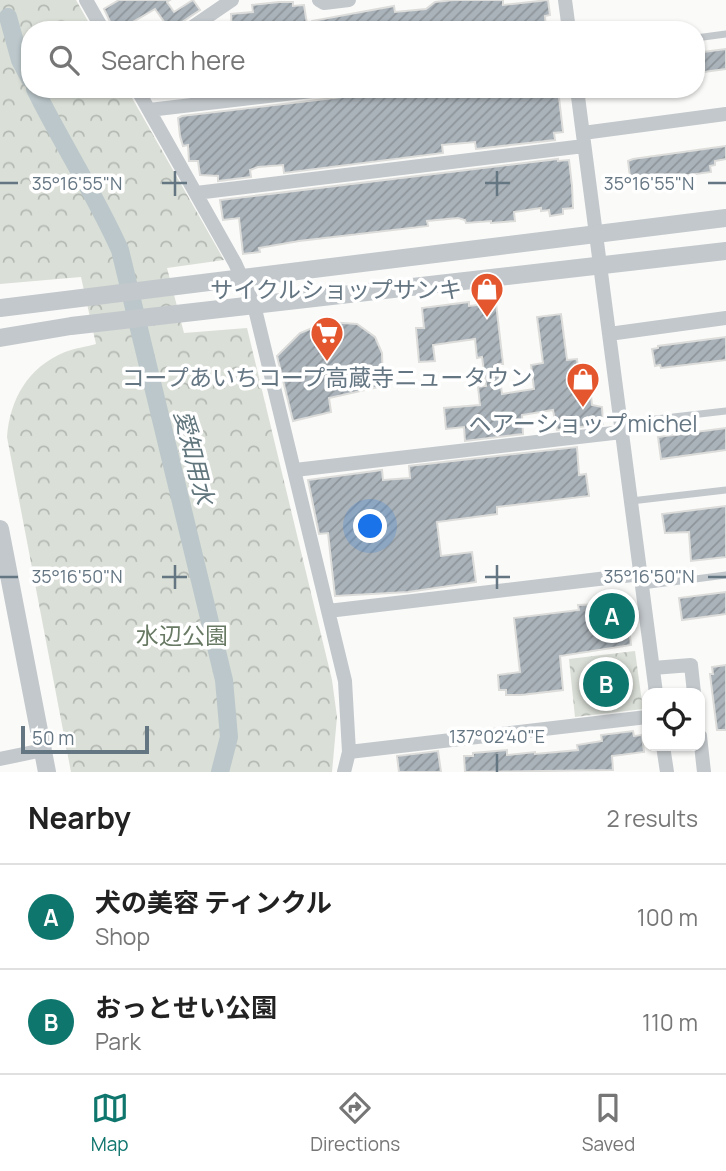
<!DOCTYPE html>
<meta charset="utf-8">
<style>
body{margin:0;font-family:Manrope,"Noto Sans JP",sans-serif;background:#f6f6f6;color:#222}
.controls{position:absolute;right:21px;bottom:21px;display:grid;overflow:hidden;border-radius:14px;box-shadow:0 2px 5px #0004}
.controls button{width:63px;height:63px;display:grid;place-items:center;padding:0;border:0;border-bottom:2px solid #e0e0e0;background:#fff;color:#222;font:35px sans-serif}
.scale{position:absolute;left:21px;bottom:18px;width:128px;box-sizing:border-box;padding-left:7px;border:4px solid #657683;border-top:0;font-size:19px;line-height:24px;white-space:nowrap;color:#657683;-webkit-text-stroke:5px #fff;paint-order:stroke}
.you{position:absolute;left:371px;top:527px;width:24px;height:24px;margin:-18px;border:5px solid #fff;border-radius:50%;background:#1a73e8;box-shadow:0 0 0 10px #1a73e833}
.badge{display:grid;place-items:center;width:46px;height:46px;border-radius:50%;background:#0f766e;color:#fff;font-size:23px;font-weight:700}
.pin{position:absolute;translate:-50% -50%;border:4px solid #fff;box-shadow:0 2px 7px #0006}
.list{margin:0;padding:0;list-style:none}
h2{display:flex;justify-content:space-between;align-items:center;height:91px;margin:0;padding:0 28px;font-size:30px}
h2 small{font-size:23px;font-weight:400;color:#767676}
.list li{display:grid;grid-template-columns:46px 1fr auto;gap:21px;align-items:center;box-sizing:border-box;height:105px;padding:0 28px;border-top:2px solid #e0e0e0}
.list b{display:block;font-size:26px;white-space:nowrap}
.list p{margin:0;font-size:23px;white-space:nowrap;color:#767676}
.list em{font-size:23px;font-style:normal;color:#767676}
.icon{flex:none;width:38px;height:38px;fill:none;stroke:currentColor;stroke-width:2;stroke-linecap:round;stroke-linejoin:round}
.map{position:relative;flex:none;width:726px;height:772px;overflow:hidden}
.search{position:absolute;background:#fff;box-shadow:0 2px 5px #0004;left:21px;right:21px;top:21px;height:77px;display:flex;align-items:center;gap:18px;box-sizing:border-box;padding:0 24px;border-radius:28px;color:#767676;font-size:26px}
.sheet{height:301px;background:#fff}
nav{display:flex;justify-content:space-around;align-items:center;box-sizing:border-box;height:98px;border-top:2px solid #e0e0e0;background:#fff;font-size:19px;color:#767676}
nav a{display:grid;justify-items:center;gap:4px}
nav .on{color:#0f766e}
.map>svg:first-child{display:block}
.park{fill:url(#park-crowns)}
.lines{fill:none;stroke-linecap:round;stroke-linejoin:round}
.canal{stroke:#bbc7cb;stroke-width:18}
.building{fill:url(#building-hatch);stroke:#dcdcda;stroke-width:2}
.service{stroke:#c3c8cc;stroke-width:7}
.minor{stroke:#c3c8cc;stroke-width:14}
.tertiary{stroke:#c3c8cc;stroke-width:18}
.ticks{fill:none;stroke:#657683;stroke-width:2.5}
.labels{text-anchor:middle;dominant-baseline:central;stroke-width:7;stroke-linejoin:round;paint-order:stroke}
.poi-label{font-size:23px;fill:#657683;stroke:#fff}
.park-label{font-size:23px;fill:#687a64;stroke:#fff}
.water-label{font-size:24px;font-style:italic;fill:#60757c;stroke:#fff}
.ticks-label{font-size:18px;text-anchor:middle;fill:#657683;stroke:#fff;stroke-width:7;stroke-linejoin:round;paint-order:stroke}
</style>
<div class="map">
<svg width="726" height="772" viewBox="0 0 726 772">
<defs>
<pattern id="park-crowns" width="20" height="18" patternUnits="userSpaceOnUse" patternTransform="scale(1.75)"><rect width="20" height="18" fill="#dadfd7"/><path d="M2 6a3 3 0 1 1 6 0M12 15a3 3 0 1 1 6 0" fill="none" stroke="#b4b9b4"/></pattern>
<pattern id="building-hatch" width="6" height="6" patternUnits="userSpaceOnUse" patternTransform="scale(1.75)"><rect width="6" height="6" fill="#aab3b9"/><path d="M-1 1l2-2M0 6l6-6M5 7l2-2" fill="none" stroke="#8e969c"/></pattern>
</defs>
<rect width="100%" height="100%" fill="#fafaf8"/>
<path class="park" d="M0 0H76L93 30H30V89H127L224 260 167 268 184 333 247 328 332 680 337 717 332 772H71L7 437C10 399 28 367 65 352 75 348 86 347 96 344L81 277 0 284Z
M635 651 643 709 575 717 569 659Z"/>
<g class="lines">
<path class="canal" d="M8 17 20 60 30 79
M35 89C62 144 95 194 120 250L224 680 229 737 220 772"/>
</g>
<path class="building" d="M119 0H170L167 2 174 12 193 0 200 10 170 30 155 9 133 22 137 30H114L104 9Z
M454 0H503V5L548 0 550 15 545 16 546 30H474L473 26H449L414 30H313L312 21 394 6 395 12 426 9 435 2Z
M279 2H293V6L304 5 307 24 232 30 231 14 253 12 252 5Z
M726 49V69L696 73V53Z
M179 89H244L180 97Z
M410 89H558L563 132 554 133 555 140 476 149 475 142 442 145 443 153 284 173 283 165 258 167 250 170 251 177 218 181V176L200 175 198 161H189L188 145 183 146 180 136 178 118 182 116Z
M726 146V159L715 161V165L710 166 711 172 636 182 635 176 630 177 628 161 633 159Z
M558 159V161L569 160 572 186 573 208 563 209V214L550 216 549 210 541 211V208L514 212 515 221 491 223V221L466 223 465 220 458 218 427 221 428 226 299 241 259 248 260 252 243 254 239 218 223 220 220 200Z
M469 302V306L496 303 503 364H498L502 394 534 389 531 365 543 363 537 317 561 314 567 360 577 359 578 368 588 367 592 405 602 407 603 424 557 430 553 410 522 415 523 434 465 441 464 427 446 429 444 408 480 405 478 387 486 386 482 357 477 358 475 339 433 345 435 361 419 362 416 328H424L422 308Z
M327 322 357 324 375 337 382 353 383 386 329 398 331 412 293 421 277 356 300 333Z
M726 337V360L661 368 660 365 655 366 652 349 658 348V346Z
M726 428V450L661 459 658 437Z
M577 447 579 475 586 474 589 496 497 507V514L437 522 441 556 472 552 476 582 408 592 335 596 328 533 319 534 308 480 382 470 383 480 410 478 409 466Z
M726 506V557L691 561 689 532 665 533 662 514Z
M726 592V614L682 620 679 598Z
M626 603 631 645 560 656 563 690 521 695H506V690H499L498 675 520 672 514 618 579 610 578 605Z
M726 665V730H717L710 674H713L712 667Z
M633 731 634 736 642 735 644 752 612 756 613 770 465 772 464 756H473V753L507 750V755L535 752V754L578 750 577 745 602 741 601 735Z
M438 751 441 772H399L397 756Z"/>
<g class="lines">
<path class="service" d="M696 38 726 34
M621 423 726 411
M631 501 726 490
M642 586 726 575"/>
<path class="minor" d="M86 0 103 30
M319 0 324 3 349 0
M565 0 569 30
M188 30 232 0
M137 89 235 263 254 305 345 681 349 752 344 772
M577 89 656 693
M149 110 329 89
M583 133 726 114
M196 193 584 146
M609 334 726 318
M295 470 622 432
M328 611 641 574
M653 668 691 665 694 693
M700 736 704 772
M663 746 667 772
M349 752 647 717
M0 759 43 750"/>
<path class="tertiary" d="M0 308 726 218
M0 338 71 326 726 251
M0 529 47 772"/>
</g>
<path class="ticks" d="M175 171V196M497 171V196M0 183H18M162 183H187M485 183H510M708 183H726M175 565V589M497 565V589M0 577H18M162 577H187M485 577H510M708 577H726M497 754V772"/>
<defs>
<symbol id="shop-pin" viewBox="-11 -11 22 30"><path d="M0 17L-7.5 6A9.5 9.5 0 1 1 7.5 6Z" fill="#e4572e" stroke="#fff"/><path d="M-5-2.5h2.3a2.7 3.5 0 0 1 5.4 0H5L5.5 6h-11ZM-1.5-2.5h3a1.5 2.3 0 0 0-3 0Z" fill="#fff"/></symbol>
<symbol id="supermarket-pin" viewBox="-11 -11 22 30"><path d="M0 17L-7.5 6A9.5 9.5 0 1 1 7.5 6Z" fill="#e4572e" stroke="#fff"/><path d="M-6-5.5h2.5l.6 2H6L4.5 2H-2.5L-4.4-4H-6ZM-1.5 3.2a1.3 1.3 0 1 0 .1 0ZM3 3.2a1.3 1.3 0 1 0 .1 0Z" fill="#fff"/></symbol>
</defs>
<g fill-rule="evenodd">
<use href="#shop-pin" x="468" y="270" width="38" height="52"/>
<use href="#supermarket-pin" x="308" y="314" width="38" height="52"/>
<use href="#shop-pin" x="564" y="360" width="38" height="52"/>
</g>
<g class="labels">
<g class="poi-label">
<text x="462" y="289" text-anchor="end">サイクルショップサンキ</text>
<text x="327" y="377">コープあいちコープ高蔵寺ニュータウン</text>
<text x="583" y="423">ヘアーショップmichel</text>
</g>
<g class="park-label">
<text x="182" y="635">水辺公園</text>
</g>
<g class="water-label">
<text transform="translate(195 457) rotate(76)">愛知用水</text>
</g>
</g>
<g class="ticks-label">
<text x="77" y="190">35°16'55"N</text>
<text x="649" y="190">35°16'55"N</text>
<text x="77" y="583">35°16'50"N</text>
<text x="649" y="583">35°16'50"N</text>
<text x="497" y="743">137°02'40"E</text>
</g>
</svg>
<div class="controls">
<button><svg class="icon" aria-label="locate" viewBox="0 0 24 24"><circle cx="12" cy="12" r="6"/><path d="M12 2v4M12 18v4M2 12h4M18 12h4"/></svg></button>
</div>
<div class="scale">50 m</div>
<div class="you"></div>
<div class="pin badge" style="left:612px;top:616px">A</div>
<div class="pin badge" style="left:606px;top:684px">B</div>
<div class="search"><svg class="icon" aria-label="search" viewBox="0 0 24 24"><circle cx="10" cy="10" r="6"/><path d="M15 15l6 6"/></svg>Search here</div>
</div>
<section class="sheet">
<h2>Nearby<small>2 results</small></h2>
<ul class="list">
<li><span class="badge">A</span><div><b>犬の美容 ティンクル</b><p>Shop</p></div><em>100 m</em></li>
<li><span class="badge">B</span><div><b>おっとせい公園</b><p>Park</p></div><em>110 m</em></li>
</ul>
</section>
<nav>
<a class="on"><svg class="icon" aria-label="map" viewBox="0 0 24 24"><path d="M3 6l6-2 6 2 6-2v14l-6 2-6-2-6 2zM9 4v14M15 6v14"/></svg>Map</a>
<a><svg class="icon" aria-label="directions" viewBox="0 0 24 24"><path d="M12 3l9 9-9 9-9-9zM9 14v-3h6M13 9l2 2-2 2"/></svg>Directions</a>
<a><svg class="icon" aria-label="saved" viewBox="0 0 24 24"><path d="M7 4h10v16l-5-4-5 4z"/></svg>Saved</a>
</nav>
